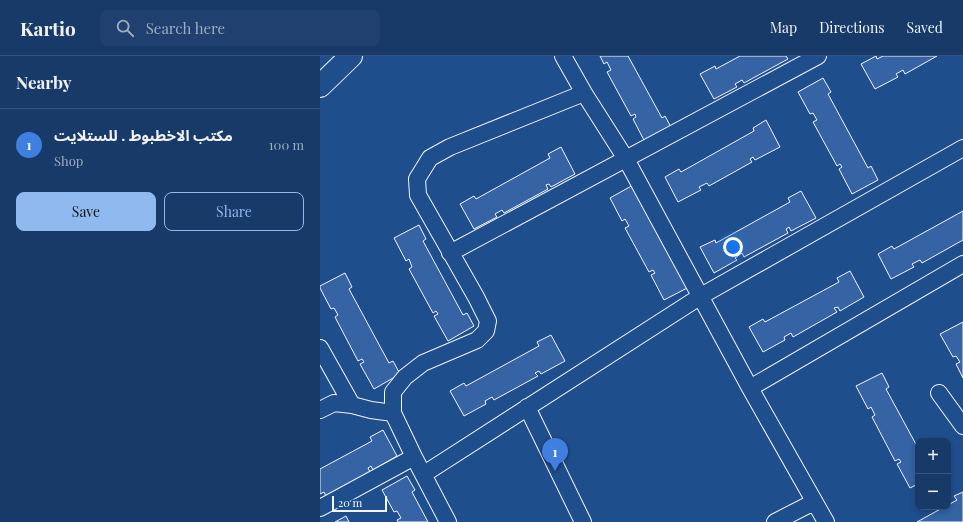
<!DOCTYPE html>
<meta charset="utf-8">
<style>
body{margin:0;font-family:"Playfair Display","Noto Sans Arabic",serif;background:#20416f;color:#f1f3f6}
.controls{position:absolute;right:12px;bottom:12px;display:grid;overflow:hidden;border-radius:8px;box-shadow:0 2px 6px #0003}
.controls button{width:36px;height:36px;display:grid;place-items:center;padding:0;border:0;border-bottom:1px solid #36547d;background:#173a69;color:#f1f3f6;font:20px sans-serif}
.scale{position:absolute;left:12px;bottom:10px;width:55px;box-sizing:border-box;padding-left:4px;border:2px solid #f2f6ff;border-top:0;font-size:11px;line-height:14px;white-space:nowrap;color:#f2f6ff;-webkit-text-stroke:3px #1f4e8c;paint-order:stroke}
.you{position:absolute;left:413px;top:191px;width:14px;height:14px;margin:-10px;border:3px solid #fff;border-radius:50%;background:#1a73e8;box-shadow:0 0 0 6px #1a73e833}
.badge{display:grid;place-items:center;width:26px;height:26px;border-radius:50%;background:#90b9f0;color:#fff;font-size:13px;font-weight:700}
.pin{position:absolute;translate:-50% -33px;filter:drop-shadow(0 1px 2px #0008)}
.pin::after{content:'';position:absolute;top:21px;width:14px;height:12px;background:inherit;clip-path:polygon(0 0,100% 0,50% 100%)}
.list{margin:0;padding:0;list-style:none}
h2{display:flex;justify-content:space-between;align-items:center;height:52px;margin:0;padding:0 16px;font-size:17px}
h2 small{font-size:13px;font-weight:400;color:#9eadc0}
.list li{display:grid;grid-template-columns:26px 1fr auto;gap:12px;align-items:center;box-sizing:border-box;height:72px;padding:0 16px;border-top:1px solid #36547d}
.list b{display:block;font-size:15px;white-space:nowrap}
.list p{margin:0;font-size:13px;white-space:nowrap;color:#9eadc0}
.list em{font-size:13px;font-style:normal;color:#9eadc0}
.actions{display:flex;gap:8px;padding:12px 16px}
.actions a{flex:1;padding:9px 0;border:1px solid #90b9f0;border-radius:8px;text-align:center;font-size:14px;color:#90b9f0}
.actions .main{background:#90b9f0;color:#111}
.icon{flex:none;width:22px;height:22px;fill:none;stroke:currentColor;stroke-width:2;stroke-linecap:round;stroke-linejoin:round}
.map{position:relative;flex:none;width:643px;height:466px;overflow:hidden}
header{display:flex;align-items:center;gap:24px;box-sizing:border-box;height:56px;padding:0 20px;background:#173a69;border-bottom:1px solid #36547d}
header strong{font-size:19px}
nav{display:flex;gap:22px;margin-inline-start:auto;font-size:14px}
.search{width:280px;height:36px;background:#20416f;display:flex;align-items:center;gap:10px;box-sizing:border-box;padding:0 14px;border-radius:8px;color:#9eadc0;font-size:15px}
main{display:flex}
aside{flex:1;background:#173a69}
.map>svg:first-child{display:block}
.building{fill:#3563a3;stroke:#f2f6ff}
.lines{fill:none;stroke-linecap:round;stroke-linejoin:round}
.street-casing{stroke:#f2f6ff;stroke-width:18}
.primary-casing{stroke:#f2f6ff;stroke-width:24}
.street{stroke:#1f4e8c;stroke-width:16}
.primary{stroke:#1f4e8c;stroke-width:22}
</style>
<header>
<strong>Kartio</strong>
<div class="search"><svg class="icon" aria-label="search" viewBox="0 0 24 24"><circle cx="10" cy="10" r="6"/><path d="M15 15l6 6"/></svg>Search here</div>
<nav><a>Map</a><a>Directions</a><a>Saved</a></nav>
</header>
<main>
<aside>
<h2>Nearby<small></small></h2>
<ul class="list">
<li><span class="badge" style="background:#3f7fe0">1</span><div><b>مكتب الاخطبوط . للستلايت</b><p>Shop</p></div><em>100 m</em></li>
</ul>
<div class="actions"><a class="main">Save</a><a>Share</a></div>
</aside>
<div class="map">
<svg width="643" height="466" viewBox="0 0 643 466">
<rect width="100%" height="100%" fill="#1f4e8c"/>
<path class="building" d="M280 0H308L342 62 345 60 352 73 326 88 313 63 316 61 315 58 311 60 287 16 291 14 287 6 284 8Z
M420 0H466L468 3 424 27 422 24 415 28 417 31 394 43 380 18 395 10 396 13Z
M556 0 557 3 563 0H617L585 18 583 14 576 18 578 21 555 33 541 8Z
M503 22 511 36 508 38 548 112 551 110 558 124 532 138 519 113 522 111 520 108 517 110 493 66 497 64 493 57 490 58 478 36Z
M446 64 460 91 435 104 433 101 430 103 432 106 389 130 387 127 379 131 381 134 358 146 345 121 359 113 361 116 434 75 433 72Z
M241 91 255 118 231 131 229 128 226 129 228 133 184 157 182 154 175 158 177 161 154 173 140 148 154 140 156 143 230 102 228 98Z
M315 128 371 230 344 244 331 219 335 217 333 214 329 216 305 172 309 170 305 163 302 165 290 142Z
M481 135 496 162 471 175 469 171 466 173 468 177 424 201 422 197 415 202 417 204 394 217 380 191 395 184 396 187 470 146 468 142Z
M643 155V184L602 207 600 204 592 208 594 211 571 223 558 198 572 190 574 193Z
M99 169 106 183 103 185 143 259 147 257 154 270 128 285 114 260 118 258 116 255 113 257 89 213 92 211 89 203 86 205 74 182Z
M530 215 544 241 520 255 518 251 514 252 517 256 473 281 471 277 464 281 465 284 443 296 429 271 443 263 445 266 519 226 517 222Z
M25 217 32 231 29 233 69 307 73 305 80 318 54 333 40 308 44 306 42 303 38 305 15 261 18 259 14 252 11 253 0 232V230Z
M643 266V322L636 308 640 306 636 300 633 301 620 278Z
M231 279 245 305 221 318 219 315 215 317 218 320 174 344 172 341 165 345 166 348 144 360 130 335 144 327 146 330 219 290 217 286Z
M562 317 569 331 566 333 598 392V428L590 432 577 408 581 406 579 403 575 405 552 361 555 359 551 351 548 353 536 330Z
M63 374 77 400 53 414 51 410 48 412 50 416 6 440 4 436 0 438V413L52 385 50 381Z
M87 420 95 434 92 436 108 466H78L77 464 81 462 77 455 74 456 62 434Z
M643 436V466H597L624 451H628V449L637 444 634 440Z
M26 460 29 466H15Z"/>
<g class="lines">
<defs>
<path id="street" d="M243 0 264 37 306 103 430 332 506 466
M130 197 498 0
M0 292 32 349
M430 332 643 208
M619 337 643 370
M207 351 263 466
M0 354 14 347 32 349 51 354 73 357
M104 418 381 240 643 92
M0 452 94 401
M128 466 94 401 73 357V336L85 321 103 307 157 284 166 275 168 265 156 241 98 139 97 123 110 102 130 91 264 37
M455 466 494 446"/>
<path id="primary" d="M0 30 31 0"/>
</defs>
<use href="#street" class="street-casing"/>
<use href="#primary" class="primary-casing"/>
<use href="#street" class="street"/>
<use href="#primary" class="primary"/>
</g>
</svg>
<div class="controls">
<button>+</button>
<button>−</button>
</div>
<div class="scale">20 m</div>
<div class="you"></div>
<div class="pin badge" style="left:235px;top:415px;background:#3f7fe0">1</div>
</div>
</main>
